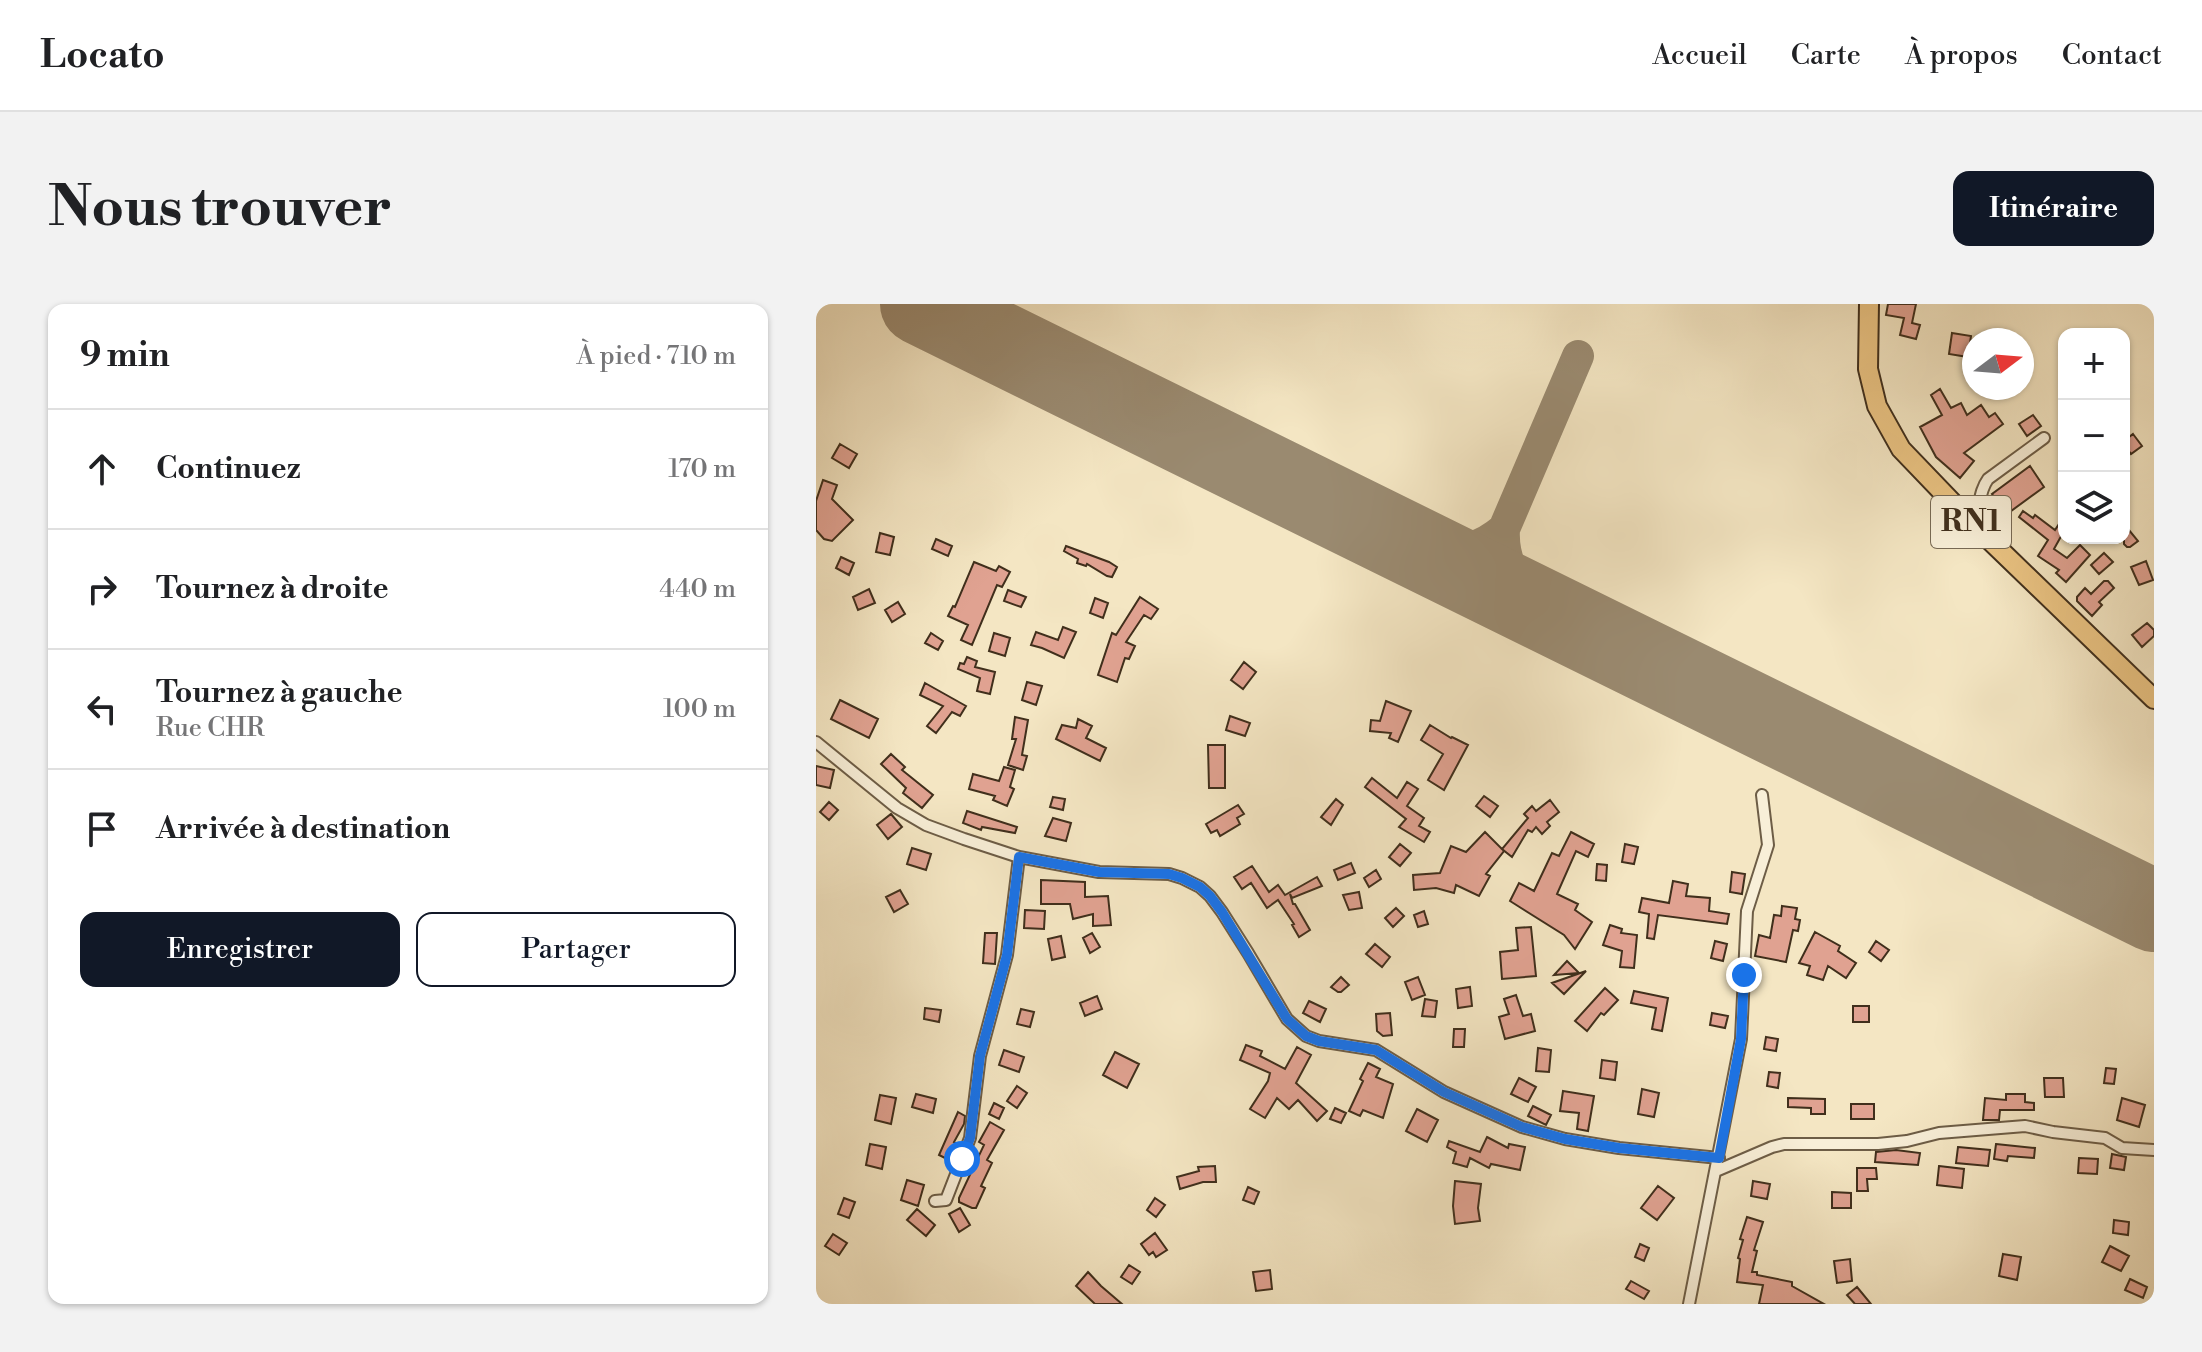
<!DOCTYPE html>
<html lang="fr">
<meta charset="utf-8">
<style>
body{margin:0;font-family:"Libre Bodoni",serif;background:#f2f2f2;color:#202124}
.controls{position:absolute;right:24px;top:24px;display:grid;overflow:hidden;border-radius:16px;box-shadow:0 2px 6px #0004}
.controls button{width:72px;height:72px;display:grid;place-items:center;padding:0;border:0;border-bottom:2px solid #e0e0e0;background:#fff;color:#202124;font:40px sans-serif}
.compass{position:absolute;left:1146px;top:24px;width:72px;height:72px;border-radius:50%;background:#fff;box-shadow:0 2px 6px #0004;rotate:74deg}
.stop{position:absolute;width:24px;height:24px;margin:-18px;border:6px solid #1a73e8;border-radius:50%;background:#fff}
.stop.end{background:#1a73e8;border-color:#fff;box-shadow:0 2px 8px #0008}
.list{margin:0;padding:0;list-style:none}
h2{display:flex;justify-content:space-between;align-items:center;height:104px;margin:0;padding:0 32px;font-size:34px}
h2 small{font-size:26px;font-weight:400;color:#757577}
.list li{display:grid;grid-template-columns:52px 1fr auto;gap:24px;align-items:center;box-sizing:border-box;height:120px;padding:0 32px;border-top:2px solid #e0e0e0}
.list b{display:block;font-size:30px;white-space:nowrap}
.list p{margin:0;font-size:26px;white-space:nowrap;color:#757577}
.list em{font-size:26px;font-style:normal;color:#757577}
.actions{display:flex;gap:16px;padding:24px 32px}
.actions a{flex:1;padding:18px 0;border:2px solid #111827;border-radius:16px;text-align:center;font-size:28px;color:#111827}
.actions .main{background:#111827;color:#fff}
.icon{flex:none;width:44px;height:44px;fill:none;stroke:currentColor;stroke-width:2;stroke-linecap:round;stroke-linejoin:round}
.map{position:relative;flex:none;width:1338px;height:1000px;overflow:hidden;border-radius:16px}
header{display:flex;align-items:center;gap:48px;box-sizing:border-box;height:112px;padding:0 40px;background:#fff;border-bottom:2px solid #e0e0e0}
header strong{font-size:38px}
nav{display:flex;gap:44px;margin-inline-start:auto;font-size:28px}
.intro{display:flex;align-items:center;justify-content:space-between;box-sizing:border-box;height:192px;padding:0 48px}
h1{margin:0;font-size:56px}
.button{padding:20px 36px;border-radius:16px;background:#111827;color:#fff;font-size:28px;font-weight:700}
main{display:flex;gap:48px;padding:0 48px}
aside{flex:1;background:#fff;border-radius:16px;box-shadow:0 2px 6px #0004}
.map>svg:first-child{display:block}
.lines{fill:none;stroke-linecap:round;stroke-linejoin:round}
.taxiway{stroke:#9a8a70;stroke-width:32}
.runway{stroke:#9a8a70;stroke-width:82}
.building{fill:#e0a291;stroke:#402f1c;stroke-width:2}
.street-casing{stroke:#6d5d46;stroke-width:14}
.highway-casing{stroke:#402f1c;stroke-width:22}
.street{stroke:#f8efd8;stroke-width:10}
.highway{stroke:#eac382;stroke-width:18}
.route{stroke:#1a73e8;stroke-width:10}
.labels{text-anchor:middle;dominant-baseline:central;stroke-width:8;stroke-linejoin:round;paint-order:stroke}
.shield{fill:#f8efd8;stroke:#776954;stroke-width:2}
.shield-label{font-size:30px;font-weight:bold;fill:#402f1c}
</style>
<header>
<strong>Locato</strong>
<nav><a>Accueil</a><a>Carte</a><a>À propos</a><a>Contact</a></nav>
</header>
<div class="intro"><h1>Nous trouver</h1><a class="button">Itinéraire</a></div>
<main>
<aside>
<h2>9 min<small>À pied · 710 m</small></h2>
<ul class="list">
<li><svg class="icon" aria-label="ahead" viewBox="0 0 24 24"><path d="M12 20V5M6 11l6-6 6 6"/></svg><div><b>Continuez</b></div><em>170 m</em></li>
<li><svg class="icon" aria-label="right" viewBox="0 0 24 24"><path d="M7 20v-9h11M14 6l5 5-5 5"/></svg><div><b>Tournez à droite</b></div><em>440 m</em></li>
<li><svg class="icon" aria-label="left" viewBox="0 0 24 24"><path d="M17 20v-9H6M10 6l-5 5 5 5"/></svg><div><b>Tournez à gauche</b><p>Rue CHR</p></div><em>100 m</em></li>
<li><svg class="icon" aria-label="arrive" viewBox="0 0 24 24"><path d="M6 21V4h12l-3 4 3 4H6"/></svg><div><b>Arrivée à destination</b></div></li>
</ul>
<div class="actions"><a class="main">Enregistrer</a><a>Partager</a></div>
</aside>
<div class="map">
<svg width="1338" height="1000" viewBox="0 0 1338 1000">
<rect width="100%" height="100%" fill="#f4e6c3"/>
<filter id="stains"><feTurbulence type="fractalNoise" baseFrequency=".0025" numOctaves="4"/><feColorMatrix values="0 0 0 0 .2 0 0 0 0 .09 0 0 0 0 .02 0 0 0 .5 -.17"/></filter>
<radialGradient id="worn" r=".72"><stop offset=".6" stop-color="#630" stop-opacity="0"/><stop offset="1" stop-color="#630" stop-opacity=".3"/></radialGradient>
<g class="lines">
<path class="taxiway" d="M609 248C643 247 661 248 688 225
M717 302C700 276 686 257 688 225L762 52"/>
<path class="runway" d="M105 0 1338 607"/>
</g>
<path class="building" d="M1072 0H1100L1096 19 1104 21 1100 35 1084 31 1088 14 1070 11Z
M1136 29 1155 32 1152 53 1133 50Z
M1124 85 1135 104 1145 99 1151 111 1165 101 1173 113 1179 109 1187 120 1148 149 1158 157 1144 174 1120 153 1104 123 1126 111 1115 91Z
M1217 111 1225 122 1211 132 1203 120Z
M1317 130 1326 142 1315 150 1308 140V137Z
M24 140 41 150 33 164 16 154Z
M1214 162 1228 183 1191 210 1176 190Z
M7 176 21 181 16 195 37 216 16 237 8 235 0 226V197Z
M1207 207 1217 214 1219 211 1239 226 1245 217 1248 219V227L1238 245 1251 254 1264 241 1274 251 1250 278 1240 269 1243 266 1222 252 1232 236 1203 213Z
M1308 220 1322 237 1314 243H1311L1308 240Z
M64 229 78 233 74 251 60 248Z
M120 235 136 242 132 252 116 245Z
M250 242 293 258 301 263 296 273 291 272 271 260 270 262 261 259 262 255 248 247Z
M1288 249 1297 258 1283 270 1275 261Z
M25 253 38 259 33 271 20 264Z
M1330 257 1337 276 1323 281 1315 263Z
M158 258 180 267 183 262 194 268 186 283 181 281 156 341 145 336 152 321 132 312 137 302 139 303Z
M1288 277H1292L1298 284 1283 298 1286 301 1276 312 1261 297V293L1269 284 1275 290Z
M53 285 59 299 42 306 37 293Z
M192 286 210 293 205 303 188 297Z
M324 293 342 305 335 315 328 311 310 338 319 342 313 355 309 354 301 378 282 371 296 329 300 331Z
M279 294 292 299 287 314 274 309Z
M82 298 89 310 76 318 69 306Z
M1331 319 1338 326V332L1326 343 1316 331Z
M247 323 260 328 248 354 226 344 215 341 220 328 242 336Z
M115 329 127 337 122 346 109 339Z
M178 329 194 334 189 352 173 347Z
M151 353 161 357 159 363 179 368 174 390 161 387 164 374 142 365 144 359 148 360Z
M428 358 440 368 427 385 415 376Z
M211 378 226 382 220 401 206 396Z
M109 379 150 402 144 412 136 408 120 429 111 422 127 402 104 391Z
M24 396 62 415 53 434 15 415Z
M570 397 595 407 582 438 573 434 575 429 554 427 555 416 564 417Z
M414 412 434 419 429 432 410 426Z
M199 413 212 416 206 451 211 452 207 466 192 461 200 435H196Z
M262 415 276 422 270 434 290 444 284 457 240 435 246 421 260 424Z
M614 421 635 434 636 433 652 441 628 486 612 476 627 450 605 436Z
M392 441H409V484H393Z
M75 450 89 463 86 466 117 491 106 504 87 489 90 484 65 460Z
M0 462 18 466 14 484 0 481Z
M188 463 199 466 194 483 198 485 191 502 177 496 179 492 153 485 157 470 183 477Z
M556 474 581 494 591 478 602 485 591 502 608 514 603 522 614 528 608 538 583 523 590 515 549 483Z
M668 492 682 502 674 513 660 502Z
M237 493 249 495 247 506 234 503Z
M520 495 527 501 515 521 505 513Z
M734 496 743 508 731 518 734 522 726 530 720 523 716 528 712 526 696 553 686 545 712 514 708 510 716 502 720 507Z
M13 498 22 506 13 516 4 508Z
M422 501 428 510 421 514 424 520 404 532 401 526 395 529 390 520Z
M151 507 201 523 199 529 166 523 165 526 147 519Z
M75 510 86 523 72 535 61 521Z
M237 514 255 519 250 537 229 532Z
M669 528 688 547 670 570 674 572 663 592 640 581 638 589 620 584 598 586 597 571 624 569 635 542 650 548Z
M755 528 778 540 772 553 760 547 741 590 762 600 759 606 776 618 759 645 748 631 694 597 703 579 718 587 736 549 743 552Z
M584 540 595 549 584 562 573 553Z
M809 540 822 543 818 560 806 558Z
M96 544 115 550 110 566 91 560Z
M535 559 539 569 522 576 518 566Z
M781 560 791 561 790 577 780 576Z
M436 562 453 588 462 581 469 591 501 573 506 582 476 594 474 590 477 600H479L494 626 483 633 476 621 478 620 462 596 451 604 435 579 426 585 418 573Z
M560 566 565 575 553 583 548 574Z
M916 568 929 570 926 590 914 588Z
M225 576 269 578V593L292 592 295 621 277 622V610L257 615 254 600H225Z
M857 577 872 580 870 592 894 594 893 607 913 610 911 620 842 611 838 635 831 634 833 610 823 608 826 594 853 599Z
M84 586 92 600 78 608 70 593Z
M543 588 546 604 533 606 527 591Z
M966 602 981 604 979 615 984 616 982 627 977 626 970 658 939 652 943 631 954 634 958 611 965 612Z
M580 604 588 612 577 623 569 614Z
M209 606 229 607 228 625 208 624Z
M608 607 612 620 602 623 598 611Z
M794 621 806 625 805 629 821 631 818 664 804 663 806 647 787 641Z
M715 623 720 672 686 675 684 648 702 646 700 624Z
M999 628 1024 642 1022 647 1040 659 1030 674 1012 662 1007 676 991 671 994 662 983 659Z
M169 629H181L179 660 167 659Z
M276 629 284 643 274 649 267 634Z
M245 632 249 653 236 656 232 635Z
M899 637 911 640 907 657 895 654Z
M1060 637 1073 646 1065 657 1053 648Z
M559 640 574 653 566 663 550 650Z
M751 657 763 669 738 671Z
M770 667 748 690 736 679Z
M525 673 533 681 525 688H522L515 683Z
M602 673 609 691 596 696 589 678Z
M654 683 656 702 642 704 640 685Z
M789 684 802 696 788 711 785 709 771 727 759 717Z
M818 687 852 694 846 727 836 725 840 704 815 699Z
M700 691 707 712 715 710 719 727 689 735 683 713 693 710 688 695Z
M281 692 286 705 269 712 264 699Z
M609 695 621 697 619 713 606 712Z
M493 697 510 705 504 718 487 709Z
M1037 702H1053V718H1037Z
M109 704 125 706 123 718 108 715Z
M205 705 218 708 214 723 201 720Z
M574 709 576 731 567 732 561 727 560 710Z
M896 709 912 712 909 724 894 721Z
M638 725H649L648 743H637Z
M950 733 962 735 960 747 948 745Z
M430 741 446 747 444 752 469 765 481 743 495 751 480 779 511 807 501 817 482 796 473 805 461 794 449 814 434 805 452 777 454 769 424 756Z
M722 744 735 746 733 768 720 767Z
M188 746 208 753 203 768 183 761Z
M299 748 323 760 311 784 287 771Z
M786 756 801 758 799 776 784 774Z
M552 759 564 765 560 773 577 780 567 814 547 806 544 812 533 807 547 777 544 775Z
M1290 764 1300 765 1298 780 1288 779Z
M953 768 964 769 962 784 951 782Z
M703 774 720 783 712 798 695 790Z
M1228 774H1247L1248 793H1229Z
M201 782 211 789 201 804 191 797Z
M826 785 843 789 838 813 822 810Z
M747 787 778 792 772 827 761 825 763 809 744 807Z
M100 790 120 795 117 809 96 803Z
M1190 790H1209V798L1218 799V806H1184L1183 816H1167L1169 794 1190 796Z
M64 791 80 794 75 820 59 816Z
M972 794 1009 795V810H995V804L972 803Z
M1306 794 1329 801 1323 823 1301 816Z
M178 799 188 804 183 815 173 810Z
M1035 800H1058V815H1035Z
M717 802 735 811 730 821 712 812Z
M519 804 530 809 525 819 514 815Z
M601 805 622 816 611 838 590 827Z
M142 808 149 812 148 820 138 838 142 840 135 857 123 851Z
M174 818 188 826 171 856 176 859 165 882 169 884 160 904H156L143 898V894L168 841 163 838Z
M671 833 692 844 693 840 709 843 704 866 675 860 673 864 654 854 651 863 637 859 640 848 631 843 633 837 664 848Z
M54 840 70 843 66 865 50 861Z
M1180 840 1219 844 1218 854 1192 852 1191 857 1178 855Z
M1142 843 1174 846 1172 862 1140 859Z
M1080 846 1104 849 1102 861 1059 858 1060 848Z
M1296 850 1310 853 1308 866 1294 864Z
M1263 854 1282 855 1281 870 1262 869Z
M399 862 400 878H387L364 885 361 873 383 867 382 863Z
M1123 862 1148 865 1146 884 1121 881Z
M1041 864H1060L1061 875H1051L1052 887H1041Z
M91 876 108 881 102 902 85 896Z
M639 877 665 880 662 904 664 917 639 920 637 902Z
M937 877 954 880 951 895 935 892Z
M842 882 858 894 841 916 825 904Z
M432 883 443 888 438 900 427 896Z
M1016 888 1035 889V904H1016Z
M28 894 39 898 33 914 22 910Z
M339 894 349 901 340 913 331 906Z
M144 904 154 921 143 928 133 910Z
M101 905 119 921 110 932 91 916Z
M931 913 947 918 938 946 941 947 936 968H941V971L976 978V982L1008 1000H943L947 981 921 978 924 955 922 954 927 936 924 935Z
M1298 916 1313 918 1312 931 1297 929Z
M339 929 351 946 340 953 337 948 333 951 325 940Z
M17 930 31 939 23 951 9 942Z
M824 940 833 944 828 957 819 953Z
M1294 942 1313 952 1305 967 1286 958Z
M1187 950 1205 953 1201 976 1183 972Z
M1034 955 1036 977 1021 979 1018 957Z
M313 961 324 968 316 980 305 973Z
M454 966 456 985 440 987 437 968Z
M272 968 285 982 306 1000H279L260 982Z
M1314 975 1331 983 1327 994 1309 986Z
M815 977 833 987 828 995 810 985Z
M1041 983 1055 1000H1039L1031 991Z"/>
<g class="lines">
<defs>
<path id="street" d="M1157 220C1165 203 1162 189 1172 175L1228 134
M0 438 81 504 110 521 148 535 203 553 283 568 353 570 366 574 384 583 394 592 406 608 432 649 471 715 490 732 503 737 560 746 628 788 706 823 749 835 803 844 903 854
M900 867 956 843 968 840H1062L1091 837 1123 829 1209 822 1237 828 1289 834 1306 844 1338 846
M119 897 130 896 154 834 164 752 191 651 203 553
M873 1000 925 735 931 607 952 541 946 491"/>
<path id="highway" d="M1053 0 1052 65 1061 102 1085 145 1157 220 1338 395"/>
</defs>
<use href="#street" class="street-casing"/>
<use href="#highway" class="highway-casing"/>
<use href="#street" class="street"/>
<use href="#highway" class="highway"/>
</g>
<g class="lines">
<path class="route" d="M146 855 154 834 164 752 191 651 203 553 283 568 353 570 366 574 384 583 394 592 406 608 471 715 490 732 503 737 560 746 628 788 706 823 749 835 803 844 903 854 925 735 928 671"/>
</g>
<g class="labels">
<rect class="shield" x="1115" y="192" width="80" height="52" rx="6"/>
<g class="shield-label">
<text x="1155" y="218">RN1</text>
</g>
</g>
<rect width="100%" height="100%" filter="url(#stains)"/>
<rect width="100%" height="100%" fill="url(#worn)"/>
</svg>
<div class="controls">
<button>+</button>
<button>−</button>
<button><svg class="icon" aria-label="layers" viewBox="0 0 24 24"><path d="M12 4l9 5-9 5-9-5zM3 14l9 5 9-5"/></svg></button>
</div>
<svg class="compass" viewBox="-18 -18 36 36"><path d="M0-13l5 13h-10z" fill="#e53935"/><path d="M0 13l5-13h-10z" fill="#757577"/></svg>
<div class="stop" style="left:146px;top:855px"></div>
<div class="stop end" style="left:928px;top:671px"></div>
</div>
</main>
